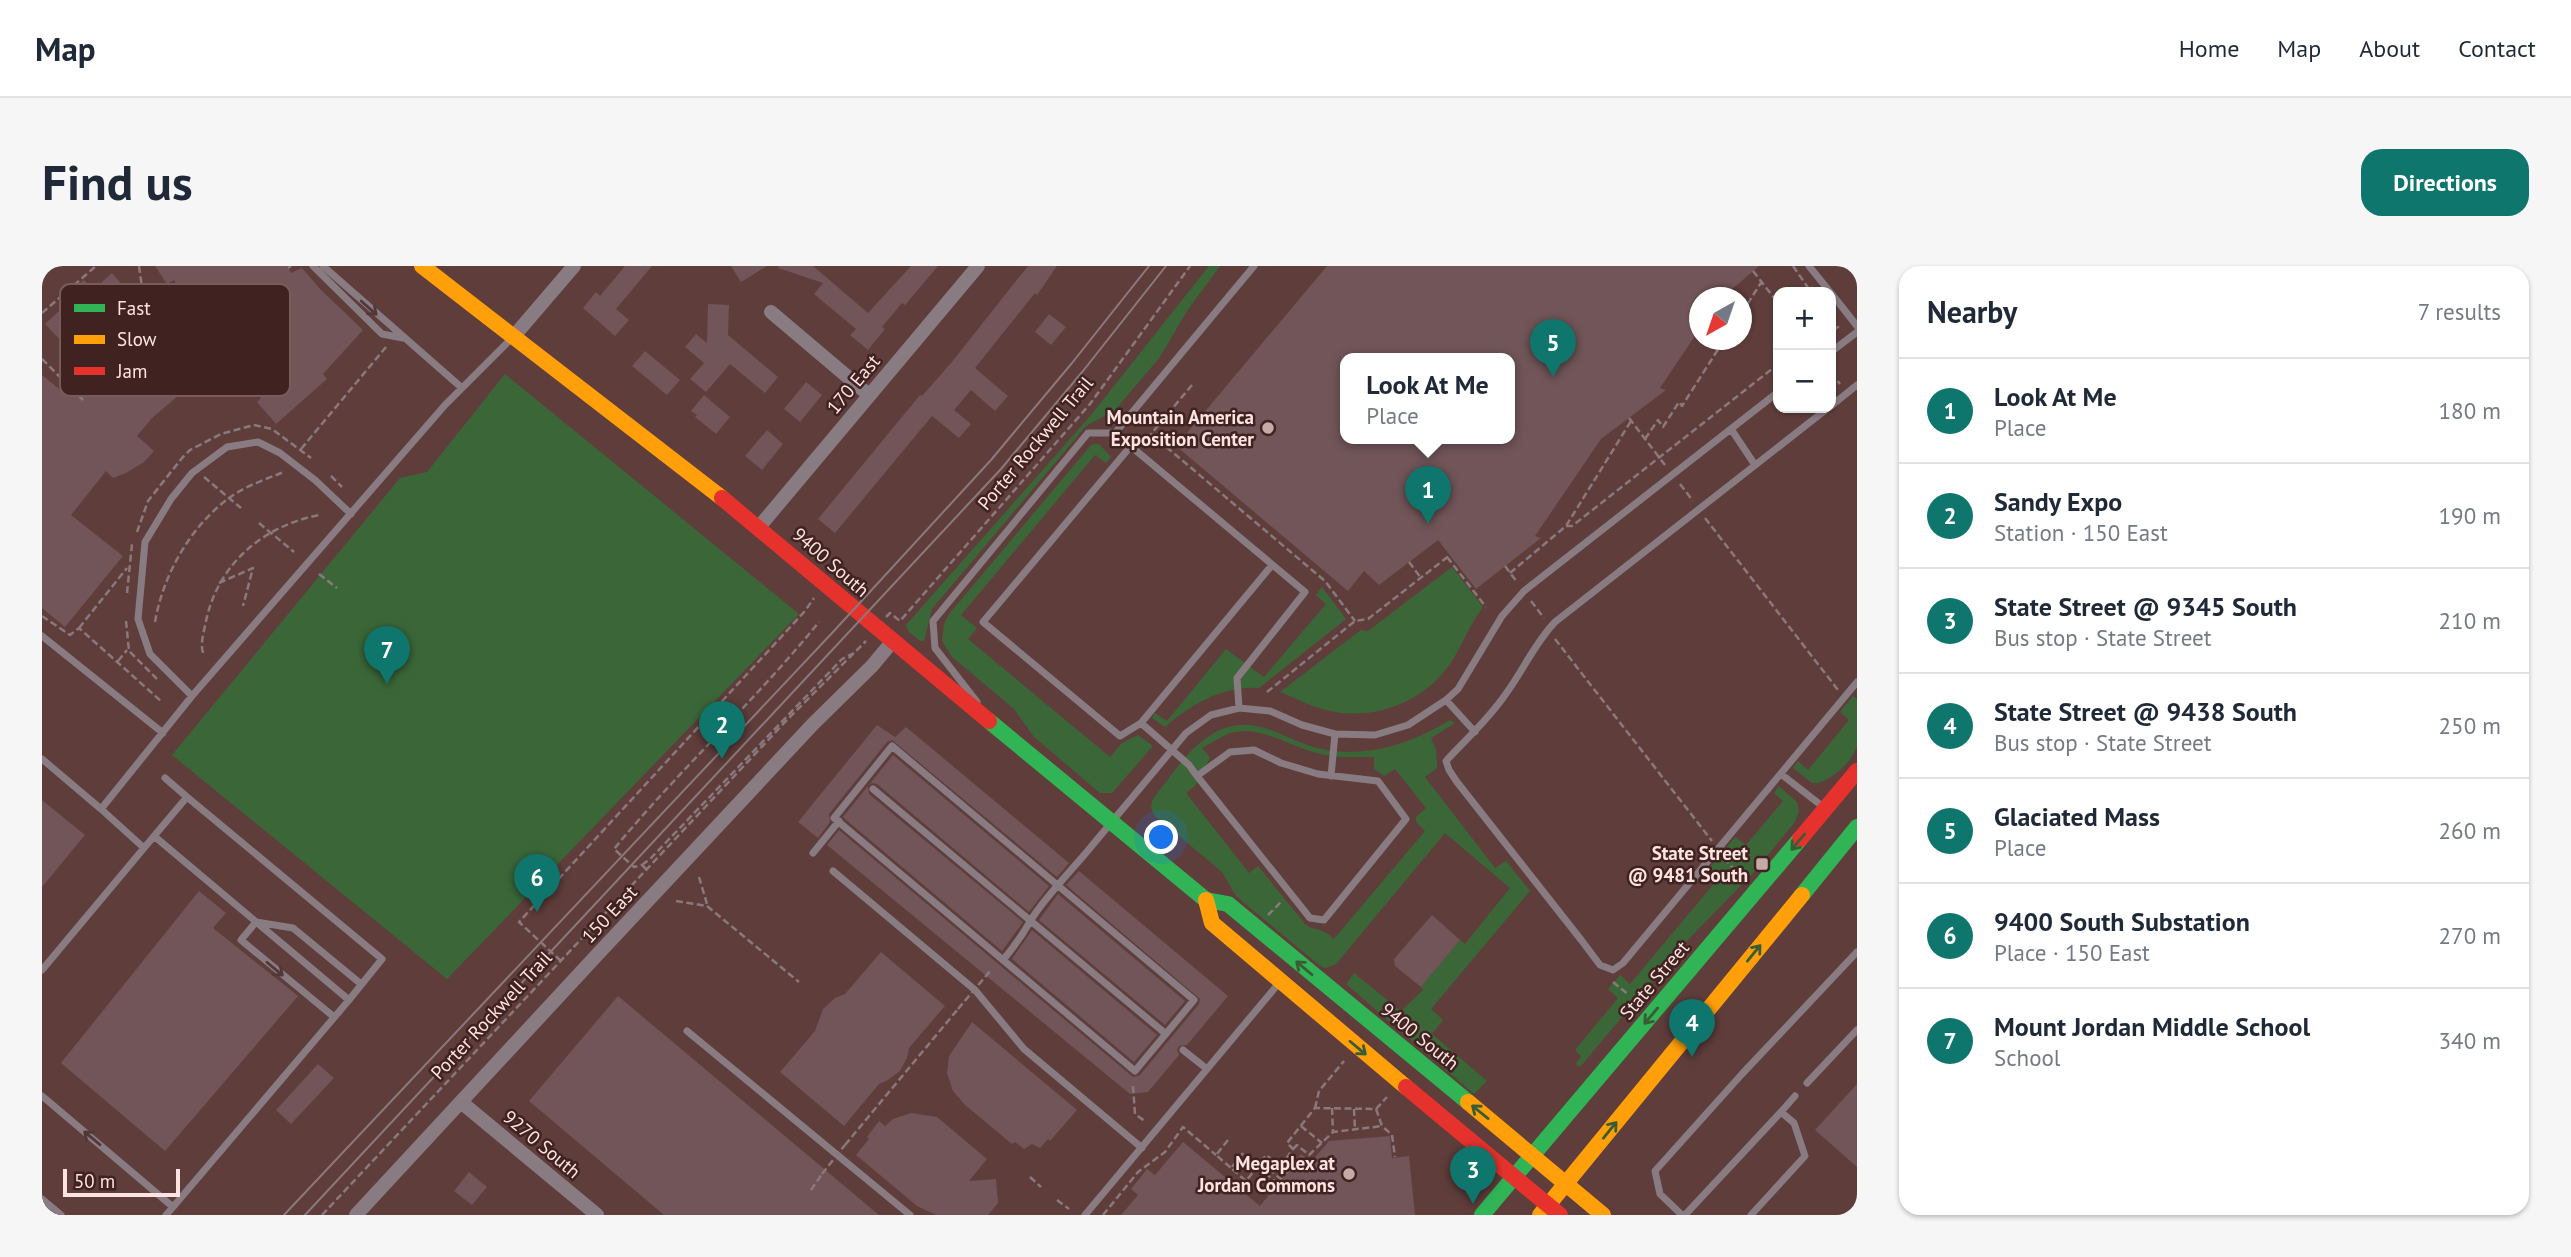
<!DOCTYPE html>
<meta charset="utf-8">
<style>
body{margin:0;font-family:"PT Sans",sans-serif;background:#f6f6f7;color:#1f2937}
.controls{position:absolute;right:21px;top:21px;display:grid;overflow:hidden;border-radius:14px;box-shadow:0 2px 5px #0004}
.controls button{width:63px;height:63px;display:grid;place-items:center;padding:0;border:0;border-bottom:2px solid #e0e1e3;background:#fff;color:#1f2937;font:35px sans-serif}
.compass{position:absolute;left:1647px;top:21px;width:63px;height:63px;border-radius:50%;background:#fff;box-shadow:0 2px 5px #0004;rotate:220deg}
.scale{position:absolute;left:21px;bottom:18px;width:117px;box-sizing:border-box;padding-left:7px;border:4px solid #fde4e2;border-top:0;font-size:19px;line-height:24px;white-space:nowrap;color:#fde4e2;-webkit-text-stroke:5px #402220;paint-order:stroke}
.you{position:absolute;left:1120px;top:572px;width:24px;height:24px;margin:-18px;border:5px solid #fff;border-radius:50%;background:#1a73e8;box-shadow:0 0 0 10px #1a73e833}
.badge{display:grid;place-items:center;width:46px;height:46px;border-radius:50%;background:#0f766e;color:#fff;font-size:23px;font-weight:700}
.pin{position:absolute;translate:-50% -58px;filter:drop-shadow(0 2px 4px #0008)}
.pin::after{content:'';position:absolute;top:37px;width:24px;height:21px;background:inherit;clip-path:polygon(0 0,100% 0,50% 100%)}
.popup{position:absolute;left:1298px;top:87px;width:175px;height:91px;box-sizing:border-box;display:grid;place-content:center;border-radius:14px;background:#fff;filter:drop-shadow(0 2px 5px #0005);font-size:23px;white-space:nowrap;color:#747a83}
.popup b{font-size:26px;color:#1f2937}
.popup::after{content:'';position:absolute;left:50%;top:100%;margin-left:-14px;border:14px solid transparent;border-top-color:#fff}
.list{margin:0;padding:0;list-style:none}
h2{display:flex;justify-content:space-between;align-items:center;height:91px;margin:0;padding:0 28px;font-size:30px}
h2 small{font-size:23px;font-weight:400;color:#747a83}
.list li{display:grid;grid-template-columns:46px 1fr auto;gap:21px;align-items:center;box-sizing:border-box;height:105px;padding:0 28px;border-top:2px solid #e0e1e3}
.list b{display:block;font-size:26px;white-space:nowrap}
.list p{margin:0;font-size:23px;white-space:nowrap;color:#747a83}
.list em{font-size:23px;font-style:normal;color:#747a83}
.map{position:relative;flex:none;width:1815px;height:949px;overflow:hidden;border-radius:21px}
header{display:flex;align-items:center;gap:42px;box-sizing:border-box;height:98px;padding:0 35px;background:#fff;border-bottom:2px solid #e0e1e3}
header strong{font-size:33px}
nav{display:flex;gap:38px;margin-inline-start:auto;font-size:24px}
.intro{display:flex;align-items:center;justify-content:space-between;box-sizing:border-box;height:168px;padding:0 42px}
h1{margin:0;font-size:49px}
.button{padding:18px 32px;border-radius:21px;background:#0f766e;color:#fff;font-size:24px;font-weight:700}
main{display:flex;gap:42px;padding:0 42px}
aside{flex:1;background:#fff;border-radius:21px;box-shadow:0 2px 5px #0004}
.map>svg:first-child{display:block}
.green{fill:#3b6738;fill-rule:evenodd}
.building{fill:#715558;fill-rule:evenodd}
.lines{fill:none;stroke-linecap:round;stroke-linejoin:round}
.path{stroke:#8a797c;stroke-width:2.5;stroke-dasharray:7 3.5;stroke-linecap:butt}
.lane{stroke:#887c82;stroke-width:7}
.street{stroke:#887c82;stroke-width:14}
.fast{stroke:#30b455;stroke-width:16}
.slow{stroke:#ff9f0a;stroke-width:16}
.jam{stroke:#e5322d;stroke-width:16}
.tram{stroke:#8c797b;stroke-width:2}
.path-bridge{stroke:#8a797c;stroke-width:2.5;stroke-dasharray:7 3.5;stroke-linecap:butt}
.oneway{stroke:#523838}
.oneway2{stroke:#3a5c35}
.poi-dot{fill:#c6aaa8;stroke:#402220;stroke-width:2.5}
.labels{text-anchor:middle;dominant-baseline:central;stroke-width:5;stroke-linejoin:round;paint-order:stroke}
.street-label{font-size:19px;fill:#fde4e2;stroke:#402220}
.poi-label{font-size:19px;font-weight:bold;fill:#fde4e2;stroke:#402220;text-anchor:end}
.key{fill:#402220;stroke:#795c5a;stroke-width:2}
.key-label{font-size:19px;fill:#fde4e2}
</style>
<header>
<strong>Map</strong>
<nav><a>Home</a><a>Map</a><a>About</a><a>Contact</a></nav>
</header>
<div class="intro"><h1>Find us</h1><a class="button">Directions</a></div>
<main>
<div class="map">
<svg width="1815" height="949" viewBox="0 0 1815 949">
<rect width="100%" height="100%" fill="#5f3d3b"/>
<path class="green" d="M1167 0H1178L1145 45 1118 91 1073 144 1044 160 890 343 882 375H878L866 365 864 359 1049 149Z
M463 108 757 348 405 713 130 489 358 212 385 206Z
M1053 178H1057L1069 191 1064 197 1053 189 919 349 935 362 926 373 1068 491 1080 477 1096 469 1111 480 1070 527H1058L992 471 972 443 910 391 900 375 902 358 907 348 1049 179Z
M1410 301 1441 341C1427 359 1421 379 1408 398 1381 437 1330 456 1284 444 1268 440 1253 432 1238 426L1319 364 1326 365Z
M1280 321 1304 353 1217 422C1180 420 1150 438 1123 461L1110 452 1113 447 1125 455 1184 383 1222 411 1284 338 1274 329Z
M1811 430 1815 433C1815 448 1815 465 1815 480 1812 494 1786 519 1770 517L1751 502 1756 495 1766 504 1807 454 1798 446Z
M1408 454 1413 457 1389 472 1394 484 1395 502 1383 511 1453 602 1464 595 1488 625 1389 743 1401 754 1390 768 1445 815 1432 828 1304 718 1312 707 1359 745 1381 724 1379 721 1418 674 1423 678 1468 622 1403 567 1294 698 1284 702 1277 699 1194 630 1180 606 1112 549C1108 541 1108 537 1114 529 1133 505 1152 473 1183 462 1212 452 1234 467 1260 477 1310 497 1364 481 1408 454ZM1203 465C1228 466 1247 479 1271 486 1291 492 1312 491 1332 491V503L1342 510 1353 503 1384 542 1374 551V556L1383 565 1292 673C1280 662 1277 666 1264 659L1216 600 1207 607 1144 527 1153 520 1168 492 1160 482 1187 467Z
M1737 520 1755 536 1757 545 1753 556 1711 607 1639 681 1538 801 1534 798 1539 790 1533 784 1576 732 1566 723 1578 709 1588 718 1675 614 1665 605 1693 571 1704 579 1741 535 1732 527Z"/>
<path class="building" d="M113 0H245L249 7 260 2 278 23 321 64 281 108 285 113 234 158 215 136 219 132 177 84 145 114 149 119 110 152 95 170 112 185 102 196 84 207 71 212 64 205 29 249 81 290 23 361 0 342V109L26 130 47 104 3 58 28 35 24 29 42 14 51 24 70 7 118 62 148 40 132 14 125 18Z
M583 0H610L574 43 587 54 573 70 541 42 554 26 558 30Z
M689 0H725L699 16Z
M737 0H771L826 47 869 0H896L863 39 860 37 840 61 843 63 826 84 808 69 814 63 772 28 781 17 736 2Z
M986 0H1015L995 29 993 27 933 102 966 130 953 145 929 124 912 144 929 158 917 172 890 150 793 267 776 253 878 129 880 130 909 97Z
M1285 0H1717L1680 32H1657V64L1618 122 1624 124 1559 173 1493 270 1499 272 1434 323 1396 274 1337 319 1322 305 1306 325 1134 180ZM1304 92H1468V172H1304Z
M666 38 687 39 686 69 736 111 723 127 688 98 664 126 648 113 662 97 643 81 654 68 665 77Z
M1007 48 1024 61 1009 79 993 66Z
M603 85 638 114 625 129 590 100Z
M764 116 780 129 758 156 742 143Z
M662 129 688 151 674 168 653 151 655 149 649 145Z
M725 164 741 178 720 204 703 190Z
M835 459 853 471 864 461 1027 597 1015 611 850 474 845 476 787 548 788 556 776 572 756 556Z
M851 489 1007 620 987 646 835 518 830 517 826 520Z
M826 520 827 528 981 656 960 685 803 553 801 551Z
M0 534 43 569 0 621Z
M797 564 1091 811 1098 809 1157 738 1158 733 1024 619 1037 605 1186 730 1145 779 1137 780 1135 784 1137 789 1106 826 1088 828 785 579Z
M157 625 184 647 171 662 256 730 123 885 19 797Z
M1016 628 1143 735 1123 759 997 654Z
M1390 649 1418 674 1379 721 1353 700 1352 693Z
M990 664 1115 769 1092 796 970 693Z
M839 686 903 740 867 782 865 792 858 805 846 814 837 818 802 860 738 806 773 765 781 743 793 732 803 728Z
M576 730 837 949H622L487 835Z
M930 756 1035 844 1008 875 1006 873 998 882 990 878 982 883 973 876 970 878 923 839 911 825 905 807 907 790Z
M276 798 292 812 249 858 234 844Z
M1815 818V901L1773 864Z
M869 847 895 851 945 893 927 915 954 913 956 937 946 949H894L875 940 814 889 827 873 825 871 837 855 843 860 851 853Z
M1348 870 1350 892 1367 890 1373 949H1079L1096 929 1089 923 1105 903 1113 909 1141 876 1218 940 1259 888 1269 896 1287 875Z
M427 906 445 921 430 939 412 925Z"/>
<g class="lines">
<path class="path" d="M97 0 100 21 129 54
M1751 0 1769 26
M246 2 249 0
M1711 5 1736 37
M0 47 54 0
M1700 47 1720 15
M1789 52 1796 61 1789 66
M0 93 41 134
M1789 107 1798 118
M1150 119 1109 168 1283 315 1313 355
M1587 152 1623 199
M1603 173 1616 154 1621 161 1637 136 1640 140 1682 74
M259 183 344 81
M289 210 300 221
M162 211 199 242
M1638 218 1651 235
M1663 252 1796 424
M217 257 252 286
M1524 260H1530L1730 103 1736 102
M95 266 106 235 140 192 148 184 179 168 212 159 230 163 269 192
M1405 291 1444 341
M1367 296 1379 312
M1463 300 1475 316
M1468 307 1524 260 1589 155
M277 308 295 322
M177 317 211 302 201 340
M85 327 90 278
M1489 335 1502 352
M0 350 28 369 37 362 120 436
M844 351 848 347 858 355 1048 138 1148 0
M84 355 87 385 115 413
M113 356C121 309 148 261 187 232 203 220 224 213 242 206
M37 362 85 302
M1513 373 1670 575
M161 387C158 377 162 366 164 355 176 298 221 260 277 249
M76 395 85 384
M1225 426 1313 355 1326 353 1408 289
M1682 592 1696 608
M600 599 609 592 800 393 812 387
M604 603 600 599 592 601 572 583C637 504 713 435 777 356
M657 611 665 638
M634 635 665 640 757 716
M1226 649 1241 634
M519 695 477 656 763 345 772 332
M1571 716 1587 729
M1091 820 1093 848 1104 856
M1273 842 1277 825 1302 795
M1290 842 1291 866
M1312 843 1313 863
M1334 843 1340 860 1350 869 1353 891
M1259 860 1280 877
M1186 874 1174 889 1189 902
M803 879 916 743
M1251 883 1255 879 1267 889 1291 866 1340 860
M1201 887 1189 902 1204 915 1219 896 1240 914
M1219 896 1224 889 1246 907
M1215 900 1236 918
M1238 901 1251 883 1245 877 1273 842 1334 843 1345 831
M988 911 999 921
M769 924 780 908
M1015 934 1027 943
M280 949 744 455 824 375
M1061 949 1096 906 1123 886 1141 861 1174 889"/>
<path class="lane" d="M271 0 340 68 361 72
M281 0 420 122
M1767 0 1788 26
M1789 27 1815 60
M1789 86 1815 66
M1789 140 1815 119
M1786 142 1513 356C1492 378 1481 405 1463 429 1446 454 1424 473 1404 495L1407 504 1415 516 1540 675 1558 699 1571 704 1581 697 1815 416
M1689 163 1713 199
M1073 167 1263 326 1195 412 1197 442
M1088 181 941 356 1078 470 1099 457 1147 499 1155 510 1268 652 1282 654 1364 553 1336 515 1276 508 1239 497 1212 484 1188 486 1155 510
M0 370 121 467
M150 430 108 388 96 353 103 276 129 233 150 207 185 181 216 176 238 187 273 214 309 248
M1404 434 1433 466
M935 436 893 382 891 355 1046 167H1073L1212 0
M1099 457 1230 299
M0 493 59 543 150 430 403 139 471 71
M1739 508 1780 540
M1289 510 1293 468
M123 512 145 531
M831 523 1124 768
M102 582 145 531 340 693 307 734 112 570
M771 587 797 555
M791 605 933 724 982 783 1100 882
M961 694 792 552 850 480 1152 734 1093 805 961 694C972 681 981 668 989 654 1002 632 1031 603 1048 582L1144 467 1169 449 1197 442 1228 445 1260 459 1293 468 1333 469 1366 459 1404 434 1416 423 1460 350 1482 325 1736 126
M0 704 102 582 59 543
M292 751 199 674 214 656 251 662 319 718
M645 765 868 949
M1141 784 1165 803
M1765 817 1815 764
M0 830 131 941 124 949
M0 933 19 949
M131 941 307 734
M1043 949 1237 717
M1640 949 1618 928 1613 905 1700 808 1815 686
M1643 949 1739 846
M1709 949 1763 890 1752 857 1739 846 1753 830"/>
<path class="street" d="M729 46 827 129
M472 70 532 0
M717 261 936 0
M419 836 555 949
M314 949 554 690 771 458 830 400 850 376"/>
<path class="fast" d="M947 455 1164 634 1186 638 1426 836
M1760 629 1815 561
M1440 949 1758 573"/>
<path class="slow" d="M380 0 680 232
M1164 634 1170 657 1364 821
M1426 836 1561 949
M1498 949 1760 629"/>
<path class="jam" d="M680 232 947 455
M1758 573 1815 505
M1364 821 1518 949"/>
<path class="tram" d="M242 949 791 366 949 194 1030 97 1107 0
M263 949 959 203 1041 105 1124 0"/>
<path class="path-bridge" d="M916 743 949 704
M780 908 803 879"/>
</g>
<defs><path id="oneway-shaft" d="M-6 0H5M1.5-3L5.5 0L1.5 3" fill="none" stroke-width="1.6" stroke-linecap="round" stroke-linejoin="round" transform="scale(1.75)"/></defs>
<g class="oneway">
<use href="#oneway-shaft" transform="translate(327 42) rotate(42)"/>
<use href="#oneway-shaft" transform="translate(233 703) rotate(40)"/>
<use href="#oneway-shaft" transform="translate(50 872) rotate(-140)"/>
</g>
<g class="oneway2">
<use href="#oneway-shaft" transform="translate(1756 576) rotate(130)"/>
<use href="#oneway-shaft" transform="translate(1712 687) rotate(-51)"/>
<use href="#oneway-shaft" transform="translate(1262 702) rotate(-140)"/>
<use href="#oneway-shaft" transform="translate(1609 750) rotate(130)"/>
<use href="#oneway-shaft" transform="translate(1316 782) rotate(40)"/>
<use href="#oneway-shaft" transform="translate(1438 846) rotate(-141)"/>
<use href="#oneway-shaft" transform="translate(1568 864) rotate(-51)"/>
</g>
<g class="poi-dot">
<circle cx="1226" cy="162" r="7"/>
<rect x="1713" y="591" width="14" height="14" rx="3.5"/>
<circle cx="1307" cy="908" r="7"/>
</g>
<g class="labels">
<g class="street-label">
<text transform="translate(811 118) rotate(-50)">170 East</text>
<text transform="translate(993 177) rotate(-50)">Porter Rockwell Trail</text>
<text transform="translate(789 296) rotate(41)">9400 South</text>
<text transform="translate(567 648) rotate(-47)">150 East</text>
<text transform="translate(1612 714) rotate(-50)">State Street</text>
<text transform="translate(449 749) rotate(-47)">Porter Rockwell Trail</text>
<text transform="translate(1378 770) rotate(39)">9400 South</text>
<text transform="translate(500 878) rotate(40)">9270 South</text>
</g>
<g class="poi-label">
<text x="1212" y="151">Mountain America<tspan x="1212" dy="22">Exposition Center</tspan></text>
<text x="1706" y="587">State Street<tspan x="1706" dy="22">@ 9481 South</tspan></text>
<text x="1293" y="897">Megaplex at<tspan x="1293" dy="22">Jordan Commons</tspan></text>
</g>
</g>
<rect x="18" y="18" width="230" height="112" rx="10" class="key"/>
<rect x="32" y="38" width="31" height="8" fill="#30b455"/>
<rect x="32" y="69" width="31" height="9" fill="#ff9f0a"/>
<rect x="32" y="101" width="31" height="8" fill="#e5322d"/>
<g class="key-label">
<text x="75" y="49">Fast</text>
<text x="75" y="80">Slow</text>
<text x="75" y="112">Jam</text>
</g>
</svg>
<div class="controls">
<button>+</button>
<button>−</button>
</div>
<svg class="compass" viewBox="-18 -18 36 36"><path d="M0-13l5 13h-10z" fill="#e53935"/><path d="M0 13l5-13h-10z" fill="#747a83"/></svg>
<div class="scale">50 m</div>
<div class="you"></div>
<div class="pin badge" style="left:1386px;top:258px">1</div>
<div class="popup"><b>Look At Me</b>Place</div>
<div class="pin badge" style="left:680px;top:493px">2</div>
<div class="pin badge" style="left:1431px;top:938px">3</div>
<div class="pin badge" style="left:1650px;top:791px">4</div>
<div class="pin badge" style="left:1511px;top:111px">5</div>
<div class="pin badge" style="left:495px;top:646px">6</div>
<div class="pin badge" style="left:345px;top:418px">7</div>
</div>
<aside>
<h2>Nearby<small>7 results</small></h2>
<ul class="list">
<li><span class="badge">1</span><div><b>Look At Me</b><p>Place</p></div><em>180 m</em></li>
<li><span class="badge">2</span><div><b>Sandy Expo</b><p>Station · 150 East</p></div><em>190 m</em></li>
<li><span class="badge">3</span><div><b>State Street @ 9345 South</b><p>Bus stop · State Street</p></div><em>210 m</em></li>
<li><span class="badge">4</span><div><b>State Street @ 9438 South</b><p>Bus stop · State Street</p></div><em>250 m</em></li>
<li><span class="badge">5</span><div><b>Glaciated Mass</b><p>Place</p></div><em>260 m</em></li>
<li><span class="badge">6</span><div><b>9400 South Substation</b><p>Place · 150 East</p></div><em>270 m</em></li>
<li><span class="badge">7</span><div><b>Mount Jordan Middle School</b><p>School</p></div><em>340 m</em></li>
</ul>
</aside>
</main>
